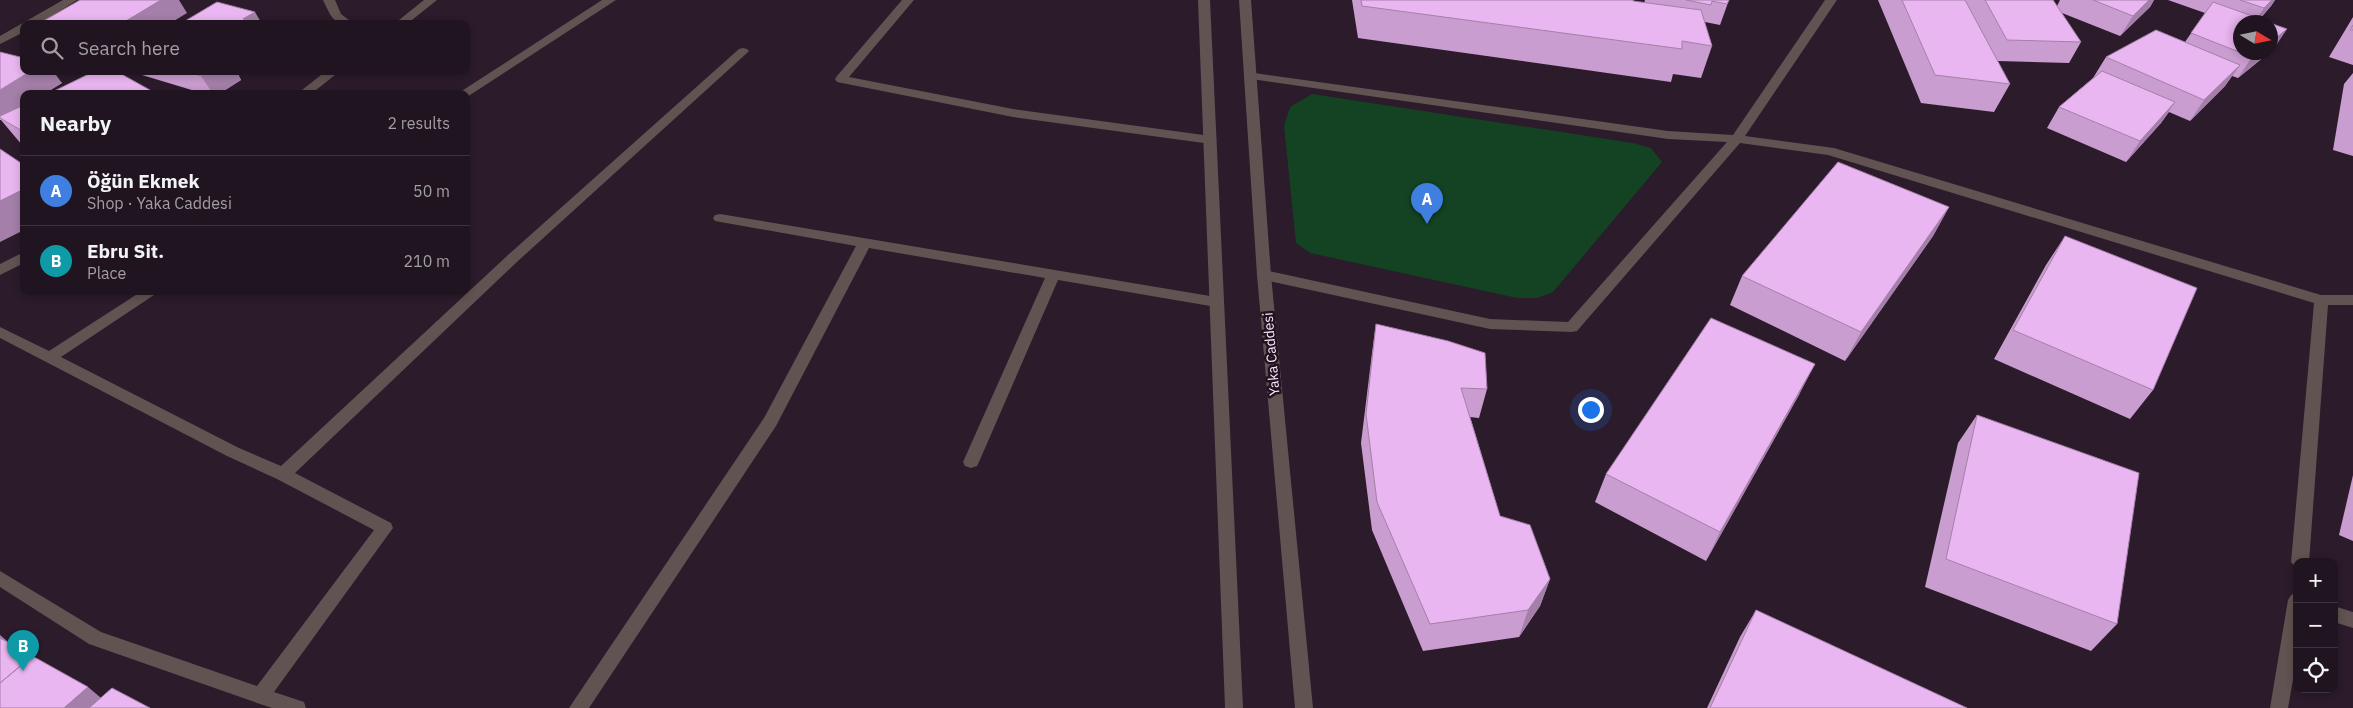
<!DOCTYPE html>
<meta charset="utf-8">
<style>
body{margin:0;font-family:"IBM Plex Sans",sans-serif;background:#2d212d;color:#f1f3f6}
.controls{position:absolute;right:15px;bottom:15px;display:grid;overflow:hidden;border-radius:10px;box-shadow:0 2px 8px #0003}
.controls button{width:45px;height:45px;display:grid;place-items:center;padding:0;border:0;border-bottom:1px solid #3d333e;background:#201420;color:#f1f3f6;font:25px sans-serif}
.compass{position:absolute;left:2233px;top:15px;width:45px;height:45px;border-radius:50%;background:#201420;box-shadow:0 2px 8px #0003;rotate:100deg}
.you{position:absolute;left:1590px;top:409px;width:18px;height:18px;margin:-12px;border:4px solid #fff;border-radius:50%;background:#1a73e8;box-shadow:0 0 0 8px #1a73e833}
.badge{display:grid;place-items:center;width:32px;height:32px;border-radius:50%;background:#8c9099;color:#fff;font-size:16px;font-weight:700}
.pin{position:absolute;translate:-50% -41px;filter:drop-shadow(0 1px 2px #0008)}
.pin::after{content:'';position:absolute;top:26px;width:18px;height:15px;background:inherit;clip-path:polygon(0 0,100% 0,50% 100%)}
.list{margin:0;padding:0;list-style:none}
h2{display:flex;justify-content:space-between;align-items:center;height:65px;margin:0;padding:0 20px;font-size:21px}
h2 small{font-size:16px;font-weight:400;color:#a29ea5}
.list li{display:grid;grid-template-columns:32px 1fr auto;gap:15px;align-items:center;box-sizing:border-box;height:70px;padding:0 20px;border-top:1px solid #3d333e}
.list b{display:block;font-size:19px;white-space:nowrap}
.list p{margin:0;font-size:16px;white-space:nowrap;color:#a29ea5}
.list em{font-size:16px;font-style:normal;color:#a29ea5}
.icon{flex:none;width:28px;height:28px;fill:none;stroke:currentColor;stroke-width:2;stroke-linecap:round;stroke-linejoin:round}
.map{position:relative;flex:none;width:2353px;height:708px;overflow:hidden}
.search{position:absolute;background:#201420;box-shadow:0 2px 8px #0003;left:20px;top:20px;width:450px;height:55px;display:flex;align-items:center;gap:12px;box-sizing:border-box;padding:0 18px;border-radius:10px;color:#a29ea5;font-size:19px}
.panel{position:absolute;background:#201420;box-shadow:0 2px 8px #0003;left:20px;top:90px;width:450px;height:205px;border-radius:10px}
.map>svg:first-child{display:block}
.green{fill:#134322}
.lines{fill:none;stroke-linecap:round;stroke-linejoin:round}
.minor{fill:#605351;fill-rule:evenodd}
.tertiary{fill:#605351;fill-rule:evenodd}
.wall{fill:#c99dcf}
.shaded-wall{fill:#a47fa9}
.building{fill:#eab6f1;stroke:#a47fa9}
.labels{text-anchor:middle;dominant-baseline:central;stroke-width:5;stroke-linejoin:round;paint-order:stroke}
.street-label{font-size:14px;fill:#f8ecf8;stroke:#211121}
</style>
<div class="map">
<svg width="2353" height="708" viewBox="0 0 2353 708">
<rect width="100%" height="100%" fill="#2b1b2b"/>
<path class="green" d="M1312 94 1633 143 1651 148 1662 162 1553 292 1537 298H1517L1310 253 1296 243 1284 126 1290 107Z"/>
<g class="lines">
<path class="minor" d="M63 0H77L39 24H24V32L0 44V36Z
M323 0H335L341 14 354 24C333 24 332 19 323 0Z
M424 0H437L407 24H394Z
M602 0H616L467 97 466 94H457Z
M902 0H914L849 77 1013 109 1211 136 1217 140 1211 144 1013 117 837 82 835 79 837 76Z
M1825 0H1837L1745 136 1834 148 2321 295H2353V305H2328L2309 562H2297V568L2291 562 2314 303 1828 155 1740 143 1577 331 1572 332 1490 329 1264 280 1257 275 1264 270 1490 319 1568 322 1727 142 1668 139 1251 79 1245 75 1247 72 1668 131 1733 135Z
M743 48 747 49 749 51 747 53 518 261 295 473 391 523 393 528 274 692 304 702 306 708H272L260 704 89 644 0 587V571L101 632 257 686 374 530 277 479 227 456 0 338V327L49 351 142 291H160L61 357 239 448 281 466 508 255 739 49Z
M326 71H340L311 94H297Z
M720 214 1216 297 1221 298 1223 302 1221 306 1216 307 1058 280 979 462 977 466 971 468 965 466 963 462 1045 278 869 248 776 426 589 708H569L764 418 856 246 715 221 713 218 715 215Z
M24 252V263L0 275V264Z
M2297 593V657L2288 708H2270L2288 600 2291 595Z
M2334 606 2353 612V628L2334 622Z"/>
<path class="tertiary" d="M1198 0H1210L1243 708H1225Z
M1239 0H1251L1271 275 1313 708H1295L1257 275Z"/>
</g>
<path class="wall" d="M1352 0H1634L1633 1 1644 3 1645 0H1729L1720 25 1705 22V24L1712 46 1701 78 1673 74 1671 82 1358 38Z
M1878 0H2053L2057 6 2060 0H2154L2150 7 2120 36 2062 13 2081 42 2069 63 1997 61 2010 84 1994 112 1921 103Z
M2168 0H2275L2271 6 2260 19 2240 52H2270L2238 78 2232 76 2225 86 2190 121 2169 112 2161 123 2126 162 2047 128 2059 107 2093 78 2106 57 2185 42 2205 13Z
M2353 17V65L2329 57Z
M0 52 62 83 44 94H24V147L22 145 1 120H0Z
M139 71H241L238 74 241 80 219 94H205L142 75Z
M2353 73V156L2333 150 2344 84Z
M1949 207 1933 236 1845 361 1730 305 1742 276Z
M2065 236 2153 390 2130 419 1994 359 2046 265Z
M1376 324 1487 389 1479 418 1470 417 1500 516 1550 579 1540 606 1519 637 1423 651 1372 530 1361 443 1372 353Z
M1800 393 1706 561 1595 502 1606 474Z
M1977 415 2117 624 2091 651 1925 587 1958 443Z
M2353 475V541L2339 535Z
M1756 610 1967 708H1707L1740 637Z"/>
<path class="shaded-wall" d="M161 0H179L187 13 169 24H121Z
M2149 0H2154L2150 7 2120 36 2133 16Z
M2272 0H2275L2271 6 2256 22H2255L2264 8Z
M255 12 262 24H245L243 19Z
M2287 29 2273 50 2270 52V43Z
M2258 52H2270L2238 78 2252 57Z
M2240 65 2225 86 2190 121 2204 100Z
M31 71H53L62 83 44 94H24V106L0 118V90Z
M208 71H241L238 74 241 80 219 94H213L201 76Z
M2175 102 2161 123 2126 162 2140 141Z
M24 189V230L0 242V201Z
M1949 207 1933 236 1845 361 1861 332Z
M1815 364 1800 393 1706 561 1720 532Z
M1550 579 1540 606 1519 637 1528 610Z
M0 635 13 646 0 657Z
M88 687 113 708H64Z"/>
<path class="building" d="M80 0H161L121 24H38Z
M1361 0H1633V1L1701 10 1712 46 1682 41V49L1362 6Z
M1686 0H1729L1727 4 1712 1 1711 5Z
M1902 0H1965L2010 84 1935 75Z
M1985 0H2053L2081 42 2007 40Z
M2093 0H2149L2133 16Z
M2240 0H2272L2264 8Z
M217 2 255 12 243 19 260 24H180Z
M2213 2 2269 22H2240V52H2258L2252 57 2191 33Z
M2270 23 2287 29 2270 43Z
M2353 25V30H2350Z
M2156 30 2240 65 2204 100 2106 57Z
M0 52 24 58V71H31L0 90Z
M95 71H116L157 94H48Z
M186 71H208L201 76Z
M2102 71 2175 102 2140 141 2059 107Z
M24 105V132L0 118V116Z
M0 149 24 165V189L0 201Z
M1838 162 1949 207 1861 332 1742 276Z
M2065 236 2197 288 2153 390 2013 330Z
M1711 318 1815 364 1720 532 1606 474Z
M1376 324 1448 341 1485 353 1487 389 1461 388 1500 516 1530 525 1550 579 1528 610 1430 624 1377 502 1366 414Z
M1977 415 2139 473 2117 624 1946 559Z
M1756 610 1967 708H1710Z
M0 638 88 687 64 708H0V683L30 658 0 683Z
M112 688 150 708H89Z"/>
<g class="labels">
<g class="street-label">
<text transform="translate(1271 354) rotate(-95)">Yaka Caddesi</text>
</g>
</g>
</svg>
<div class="controls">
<button>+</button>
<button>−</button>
<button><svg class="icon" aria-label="locate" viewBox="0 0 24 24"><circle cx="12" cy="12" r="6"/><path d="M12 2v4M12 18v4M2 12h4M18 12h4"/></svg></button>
</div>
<svg class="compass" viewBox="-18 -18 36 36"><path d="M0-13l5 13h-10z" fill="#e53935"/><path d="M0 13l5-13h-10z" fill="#a29ea5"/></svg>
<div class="you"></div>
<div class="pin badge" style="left:1427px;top:224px;background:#3f7fe0">A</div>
<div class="pin badge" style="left:23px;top:671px;background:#0f9aa8">B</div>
<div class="search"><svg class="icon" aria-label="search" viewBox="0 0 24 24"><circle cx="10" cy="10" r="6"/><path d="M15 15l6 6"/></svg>Search here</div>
<section class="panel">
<h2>Nearby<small>2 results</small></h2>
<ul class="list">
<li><span class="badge" style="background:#3f7fe0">A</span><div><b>Öğün Ekmek</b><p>Shop · Yaka Caddesi</p></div><em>50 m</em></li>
<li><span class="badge" style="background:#0f9aa8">B</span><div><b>Ebru Sit.</b><p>Place</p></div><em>210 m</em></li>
</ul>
</section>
</div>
